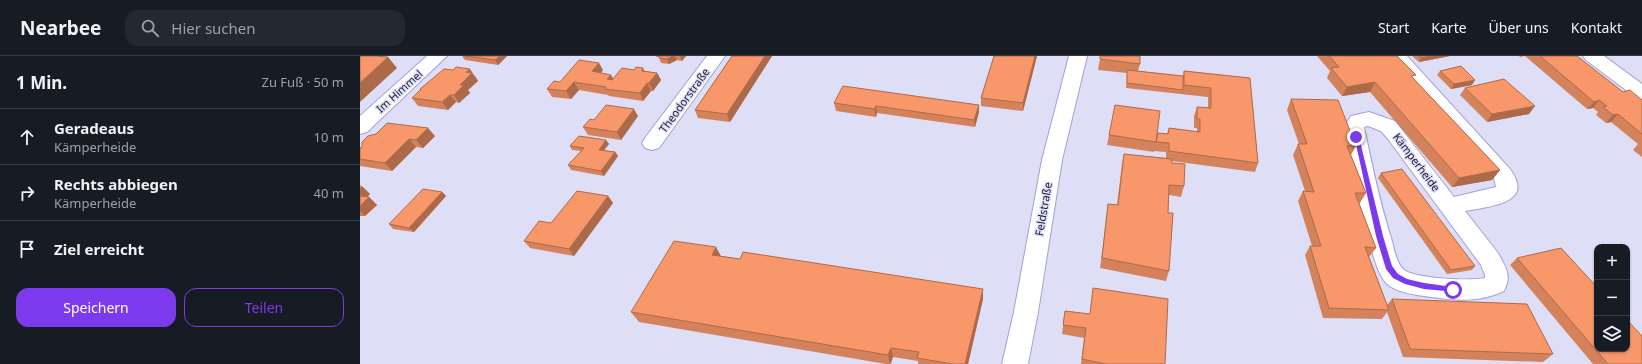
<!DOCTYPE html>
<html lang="de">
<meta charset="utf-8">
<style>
body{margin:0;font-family:"Noto Sans",sans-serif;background:#242831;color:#f1f3f6}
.controls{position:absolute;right:12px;bottom:12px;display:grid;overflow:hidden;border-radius:8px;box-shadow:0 1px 3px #0004}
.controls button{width:36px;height:36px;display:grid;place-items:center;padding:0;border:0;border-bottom:1px solid #363941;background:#171b24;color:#f1f3f6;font:20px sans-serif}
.stop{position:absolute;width:12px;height:12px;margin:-9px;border:3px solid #7c3aed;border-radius:50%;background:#fff}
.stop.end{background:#7c3aed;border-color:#fff;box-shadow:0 1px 4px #0008}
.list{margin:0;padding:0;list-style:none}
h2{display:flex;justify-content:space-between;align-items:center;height:52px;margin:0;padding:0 16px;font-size:17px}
h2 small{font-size:13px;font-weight:400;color:#9ea1a6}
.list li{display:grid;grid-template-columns:26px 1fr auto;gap:12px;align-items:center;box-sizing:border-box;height:56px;padding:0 16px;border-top:1px solid #363941}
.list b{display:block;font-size:15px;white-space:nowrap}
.list p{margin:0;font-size:13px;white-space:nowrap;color:#9ea1a6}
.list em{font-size:13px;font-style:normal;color:#9ea1a6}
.actions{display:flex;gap:8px;padding:12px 16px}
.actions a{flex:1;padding:9px 0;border:1px solid #7c3aed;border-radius:12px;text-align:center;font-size:14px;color:#7c3aed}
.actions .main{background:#7c3aed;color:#fff}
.icon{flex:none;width:22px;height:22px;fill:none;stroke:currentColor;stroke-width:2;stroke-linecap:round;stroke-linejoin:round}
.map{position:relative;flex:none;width:1282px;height:308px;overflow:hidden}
header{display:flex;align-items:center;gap:24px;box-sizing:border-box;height:56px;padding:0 20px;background:#171b24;border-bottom:1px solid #363941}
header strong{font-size:19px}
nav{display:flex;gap:22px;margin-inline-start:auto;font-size:14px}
.search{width:280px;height:36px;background:#242831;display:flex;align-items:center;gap:10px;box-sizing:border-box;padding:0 14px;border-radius:12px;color:#9ea1a6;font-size:15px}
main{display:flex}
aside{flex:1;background:#171b24}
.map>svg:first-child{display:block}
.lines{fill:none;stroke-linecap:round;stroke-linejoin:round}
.minor-casing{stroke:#a2a0da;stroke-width:2}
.minor{fill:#fff;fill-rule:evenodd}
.wall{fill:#d4825b}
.shaded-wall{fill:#ad6a4a}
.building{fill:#f7976a;stroke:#ad6a4a}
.route{fill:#7c3aed}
.labels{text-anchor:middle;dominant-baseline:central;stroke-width:3;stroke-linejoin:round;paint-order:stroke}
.street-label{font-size:11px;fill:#1b192f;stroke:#dedef6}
</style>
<header>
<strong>Nearbee</strong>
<div class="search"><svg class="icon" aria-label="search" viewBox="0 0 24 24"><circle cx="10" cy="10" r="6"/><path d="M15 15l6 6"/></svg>Hier suchen</div>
<nav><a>Start</a><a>Karte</a><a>Über uns</a><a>Kontakt</a></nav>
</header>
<main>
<aside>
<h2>1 Min.<small>Zu Fuß · 50 m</small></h2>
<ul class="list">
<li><svg class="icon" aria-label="ahead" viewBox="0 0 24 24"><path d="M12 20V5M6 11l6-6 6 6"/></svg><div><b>Geradeaus</b><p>Kämperheide</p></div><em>10 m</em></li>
<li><svg class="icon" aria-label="right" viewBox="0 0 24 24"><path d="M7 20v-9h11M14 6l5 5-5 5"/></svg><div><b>Rechts abbiegen</b><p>Kämperheide</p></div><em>40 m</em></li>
<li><svg class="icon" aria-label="arrive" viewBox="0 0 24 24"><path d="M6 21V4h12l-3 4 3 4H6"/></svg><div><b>Ziel erreicht</b></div></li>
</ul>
<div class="actions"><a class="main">Speichern</a><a>Teilen</a></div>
</aside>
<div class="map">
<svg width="1282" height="308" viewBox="0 0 1282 308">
<rect width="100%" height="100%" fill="#dedef6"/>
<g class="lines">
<defs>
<path id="minor" d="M67 0H87L7 76 0 78V60Z
M347 0H365L299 92 292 94 285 92 282 87 285 82Z
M709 0H727L702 104 678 256 668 308H642L654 256 682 104Z
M1028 0H1047L1150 113C1153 117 1156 122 1157 127 1163 149 1120 152 1105 155L1138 197C1146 212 1152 219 1144 235 1123 245 1102 245 1079 242 1064 240 1037 238 1026 227 1017 216 1013 198 1009 185 998 147 991 109 984 71L991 60 1009 56 1035 65 1094 141 1136 131 1134 122ZM1008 70 1021 75 1028 83 1121 209 1125 219V222C1111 225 1053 223 1043 213 1037 207 1034 194 1032 185 1020 148 1012 109 1004 71Z
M1223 0H1244L1282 28V43L1275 41 1226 4Z"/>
</defs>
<use href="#minor" class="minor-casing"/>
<use href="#minor" class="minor"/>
</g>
<path class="wall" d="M102 0H147L138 9 105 4Z
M296 0H326L322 5 317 4 309 8 301 7 299 1H296Z
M372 0H412L370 66 338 62 335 54Z
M634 0H677L663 55 621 50V42Z
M957 0H1037L1054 23 1140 114 1132 124 1092 131 1010 36 982 40 967 22 970 15Z
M1052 0H1090L1059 6Z
M1159 0H1217L1263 36 1282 44V101L1273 94 1278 88 1251 66 1246 67 1236 59 1238 56 1233 52 1227 53 1165 0 1160 1Z
M740 3 780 8 778 15 823 20 824 15 890 22 898 107 895 116 811 105 824 130 821 141 809 139 808 157 809 215 806 225 740 212 748 148 757 149 762 108 764 98 806 102V96L794 95V96L747 89 749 79 798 77 807 78 809 72 837 76V72H834V60L837 51 848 52V41L766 32 767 17 738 14Z
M283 12 285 15 297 17 301 24 293 35H291L283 45 249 40 248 39 219 34 211 43 192 41 187 33 200 26 243 14 241 17 251 19 253 23 274 14Z
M93 14 115 20 118 25 108 34 110 37 99 47 96 46 88 54 58 50 52 42 60 34V33Z
M1080 15 1112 29 1091 33 1077 19Z
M1105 32 1169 58 1127 66 1100 39Z
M931 43 996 90 991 99 1006 137 1000 147H999L1016 192 1009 201 1027 249 1032 243 1193 298 1183 306 1043 301 1027 256 1022 263 963 262 945 199 950 190H952L938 145 943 135H945L933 99 938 88H939L927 54Z
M474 47 619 56 615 71 517 57 516 61 476 55Z
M278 60 261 84 228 79 223 71 234 64Z
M75 80 63 92 56 91 32 115 0 110V92L2 91V86Z
M246 84 249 88 244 94 255 96 258 100 244 120 211 114 208 109 221 95 212 94 210 90Z
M1021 117 1115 210 1112 214 1087 218 1018 122Z
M0 129 10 138 7 141H9L17 149 5 160H0Z
M82 136 86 140 54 176 33 173 29 168Z
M248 140 253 147 214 200 170 192 164 185 191 167Z
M361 200 623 243 608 308H558V305L533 301 531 308H526L279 266 271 256Z
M1157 202 1282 308H1233L1150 209Z
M733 232 805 308H721L724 282 702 278 705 255 730 258Z"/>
<path class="shaded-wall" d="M140 0H147L138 9 135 4Z
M313 0H315L317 4 309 8 307 3Z
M320 0H326L322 5Z
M405 0H412L370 66 367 58Z
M675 0H677L663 55V47Z
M1071 0H1090L1059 6 1061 2Z
M28 1 37 12 0 46V27Z
M239 7 243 14 236 23 232 15Z
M110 13 118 25 108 34 110 37 99 47 94 39 100 29 106 16Z
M297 17 301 24 293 35 289 27Z
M251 19 255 26 247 23Z
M1115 24 1112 29 1091 33 1094 28Z
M214 26 219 34 211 43 206 35Z
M1015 26 1010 36 982 40 987 31Z
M287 27 291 35 283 45 280 37Z
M90 39 96 46 88 54 82 46Z
M1239 44 1233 52 1227 53 1234 46Z
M619 49V56L615 71 614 64Z
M516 50 517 57 516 61 514 53Z
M1175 50 1169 58 1127 66 1132 58Z
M274 53 278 60 261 84 257 76Z
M1258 58 1251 66 1246 67 1253 59Z
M68 72 75 80 63 92 56 84Z
M49 83 56 91 32 115 25 107Z
M246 84 249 88 241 98 239 94Z
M255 96 258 100 244 120 241 115Z
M1140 114 1132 124 1092 131 1099 122Z
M2 130 10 138 2 146 0 144V133Z
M82 136 86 140 54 176 49 172Z
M248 140 253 147 214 200 209 193Z
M9 141 17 149 5 160 0 155V150Z
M356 191 362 202 352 199Z
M623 233V243L608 308H605Z
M531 292 533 301 530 308 528 299Z"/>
<path class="building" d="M0 0H15L28 1 0 27Z
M105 0H140L135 4Z
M299 0H313L307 3 299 2Z
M372 0H405L367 58 335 54Z
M634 0H675L663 47 621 42Z
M740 0H780V8L740 3Z
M969 0H1037L1056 19 1051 20 1140 114 1099 122 1015 26 987 31 971 12 979 11Z
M1059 0H1071L1061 2Z
M1180 0H1217L1263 36 1270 34 1282 44V78L1258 58 1253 59 1243 51 1247 50 1239 44 1234 46Z
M219 4 239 7 232 15 251 19 247 23 252 24 262 12 274 14 276 11 283 12 282 15 297 17 289 27H287L280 37 245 33 246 31 214 26 206 35 187 33 194 25 200 26Z
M1101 10 1115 24 1094 28 1080 15Z
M96 11 110 13 106 16 112 17 100 29H104L94 39H90L82 46 52 42 61 33H60L84 13 93 14Z
M767 14 823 20V34L767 27Z
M824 15 890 22 898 107 809 95V87L796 86 798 77 808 78 809 72 840 76V63H837V51L851 52V32L824 29Z
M1144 23 1175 50 1132 58 1105 32Z
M483 30 619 49 614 64 516 50 514 53 474 47Z
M931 43 978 44 996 90H987L1006 137H995L1016 192 1005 191 1029 254 969 252 950 190H961L943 135 954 136 938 88H947Z
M246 49 274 53 257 76 223 71 230 63 234 64Z
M755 49 800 55 796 86 749 79Z
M27 67 68 72 56 84 49 83 25 107 0 103V92L2 91V86L8 80 16 78Z
M219 80 246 84 239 94 255 96 241 115 208 109 224 92 210 90Z
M764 98 811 103 812 107 825 108 824 130 809 129 808 157H813L809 215 742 202 748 148 758 149Z
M1042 113 1115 210 1091 214 1021 117Z
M63 133 82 136 49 172 29 168Z
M217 135 248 140 209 193 164 185 179 165 191 167Z
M0 140 9 141 0 150Z
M314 185 356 191 352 199 380 203 383 196 623 233 605 308H593L557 302 559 296 531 292 528 299 271 256Z
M1201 192 1237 231V293H1267V264L1282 280V308H1248L1157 202Z
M733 232 808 243 805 308H746L722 303 726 272 703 269 705 255 730 258Z
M1032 243 1167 248 1193 298 1050 293Z"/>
<path class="route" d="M994 79 999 81 1023 180 1032 210 1038 218 1047 223 1064 227 1093 231H1096V236L1064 233 1045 228 1033 222 1026 213 1016 180Z"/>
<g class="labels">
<g class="street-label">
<text transform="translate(39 35) rotate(-42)">Im Himmel</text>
<text transform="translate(324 44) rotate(-54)">Theodorstraße</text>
<text transform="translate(1057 106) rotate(53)">Kämperheide</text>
<text transform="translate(683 153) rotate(-80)">Feldstraße</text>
</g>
</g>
</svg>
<div class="controls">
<button>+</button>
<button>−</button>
<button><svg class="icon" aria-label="layers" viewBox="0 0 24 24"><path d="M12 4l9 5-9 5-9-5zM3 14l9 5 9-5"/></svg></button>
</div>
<div class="stop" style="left:1093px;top:234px"></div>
<div class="stop end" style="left:996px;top:81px"></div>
</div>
</main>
